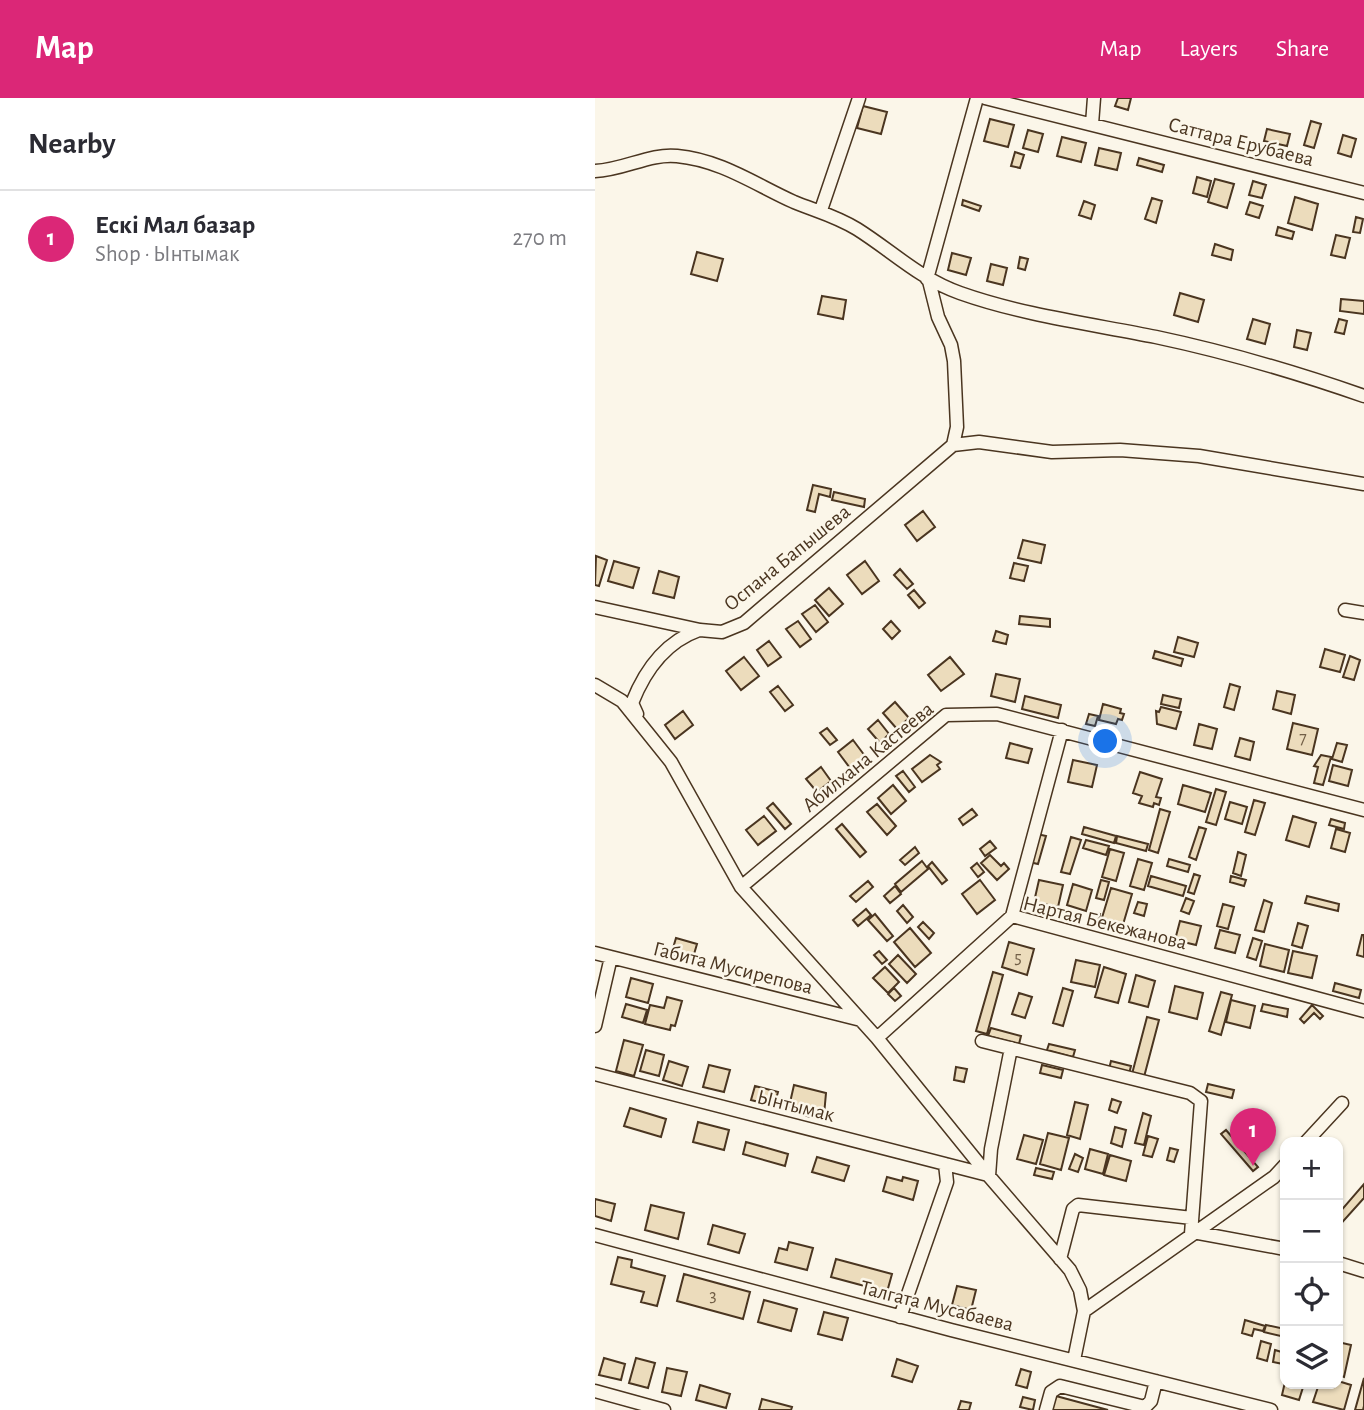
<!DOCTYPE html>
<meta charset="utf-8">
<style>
body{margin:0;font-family:"Alegreya Sans",sans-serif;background:#f7f7f7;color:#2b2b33}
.controls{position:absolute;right:21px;bottom:21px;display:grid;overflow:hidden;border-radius:14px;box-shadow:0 2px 5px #0004}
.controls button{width:63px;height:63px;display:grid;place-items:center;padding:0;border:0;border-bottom:2px solid #e1e1e2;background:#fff;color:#2b2b33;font:35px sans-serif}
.you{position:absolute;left:511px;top:644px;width:24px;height:24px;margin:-18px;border:5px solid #fff;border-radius:50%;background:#1a73e8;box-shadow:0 0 0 10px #1a73e833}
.badge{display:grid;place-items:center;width:46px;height:46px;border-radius:50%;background:#db2777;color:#fff;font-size:23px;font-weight:700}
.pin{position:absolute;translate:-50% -58px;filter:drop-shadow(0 2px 4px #0008)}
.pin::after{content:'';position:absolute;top:37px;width:24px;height:21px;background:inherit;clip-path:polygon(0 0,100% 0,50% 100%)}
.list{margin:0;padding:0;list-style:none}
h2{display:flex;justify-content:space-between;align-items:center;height:91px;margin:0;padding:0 28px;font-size:30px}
h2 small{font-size:23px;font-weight:400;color:#7c7c81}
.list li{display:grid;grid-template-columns:46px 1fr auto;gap:21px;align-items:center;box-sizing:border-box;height:98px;padding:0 28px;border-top:2px solid #e1e1e2}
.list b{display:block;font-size:26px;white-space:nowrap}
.list p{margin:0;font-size:23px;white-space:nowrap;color:#7c7c81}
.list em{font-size:23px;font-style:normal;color:#7c7c81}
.icon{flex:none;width:38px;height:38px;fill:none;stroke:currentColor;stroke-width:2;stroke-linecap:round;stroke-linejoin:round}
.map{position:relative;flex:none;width:769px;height:1312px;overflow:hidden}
header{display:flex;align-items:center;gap:42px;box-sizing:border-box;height:98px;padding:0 35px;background:#db2777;color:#fff}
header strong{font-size:33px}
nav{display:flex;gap:38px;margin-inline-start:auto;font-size:24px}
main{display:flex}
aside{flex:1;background:#fff}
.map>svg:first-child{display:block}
.building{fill:#ecdcbc;stroke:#4a3520;stroke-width:2}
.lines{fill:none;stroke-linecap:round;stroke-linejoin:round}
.minor-casing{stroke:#4a3520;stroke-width:15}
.minor{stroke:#fbf6e9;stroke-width:12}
.labels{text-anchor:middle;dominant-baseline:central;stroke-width:5;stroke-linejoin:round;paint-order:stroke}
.number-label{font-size:18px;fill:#725f47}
.street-label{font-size:21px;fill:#4a3520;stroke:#fbf6e9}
</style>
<header>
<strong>Map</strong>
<nav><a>Map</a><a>Layers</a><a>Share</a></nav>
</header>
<main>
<aside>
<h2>Nearby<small></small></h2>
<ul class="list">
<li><span class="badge">1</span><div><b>Ескі Мал базар</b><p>Shop · Ынтымак</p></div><em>270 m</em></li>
</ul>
</aside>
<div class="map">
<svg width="769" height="1312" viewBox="0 0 769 1312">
<rect width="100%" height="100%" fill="#fbf6e9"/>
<path class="building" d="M523 0H536L533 12 520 8Z
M268 8 292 14 286 36 262 30Z
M395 21 419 27 413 49 389 43Z
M716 23 726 26 719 50 709 47Z
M672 31 695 36 692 48 669 43Z
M433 32 448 36 443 54 428 50Z
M748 37 761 41 756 59 743 55Z
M467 39 491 45 486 64 462 58Z
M504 50 526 55 522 72 500 67Z
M420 54 429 57 425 70 416 68Z
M544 60 569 67 567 74 542 67Z
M602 79 616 83 612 99 598 95Z
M620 81 639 86 632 110 613 104Z
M658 83 671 87 667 100 654 97Z
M700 99 723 106 717 132 693 125Z
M557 100 567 103 561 125 550 121Z
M368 102 386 108 384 113 367 107Z
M489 103 500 107 496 121 484 117Z
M655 104 668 108 664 120 651 116Z
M761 119 768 121 765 135 758 134Z
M683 129 699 134 697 141 681 137Z
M741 137 755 140 750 160 736 157Z
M620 146 638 152 636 162 617 157Z
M102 154 128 161 122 183 96 176Z
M357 155 376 160 371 177 353 172Z
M425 159 433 161 430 172 423 170Z
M396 166 412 170 408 187 392 183Z
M585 195 609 202 603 224 579 217Z
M227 198 251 202 248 221 223 216Z
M746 201 769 203V216L745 213Z
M658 221 675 226 670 246 652 241Z
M744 221 752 223 749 236 740 234Z
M702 232 716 235 712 252 699 249Z
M218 387 236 391 235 399 224 396 220 414 212 412Z
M239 394 270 401 269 409 237 402Z
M328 413 340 429 322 443 310 427Z
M428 442 450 447 446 465 423 460Z
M1 458 12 462 4 488 0 487Z
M19 463 44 470 38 490 13 483Z
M270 463 284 483 267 496 252 477Z
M419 465 433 468 429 483 415 480Z
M305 471 318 486 312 491 299 477Z
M64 473 84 479 79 500 58 495Z
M234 490 248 506 234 518 220 502Z
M319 492 330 505 324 510 313 497Z
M220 507 233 524 221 534 207 516Z
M425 518 455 521V529L424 526Z
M203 523 216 541 205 549 191 531Z
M296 523 305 533 297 541 288 531Z
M401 533 413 537 411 546 398 543Z
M583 539 603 545 599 559 579 554Z
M174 543 186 559 173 568 162 552Z
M730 551 750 557 745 574 725 569Z
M560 553 588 561 586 568 558 560Z
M755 558 765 562 759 582 748 579Z
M149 559 164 578 146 592 131 573Z
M355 559 369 576 346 593 333 577Z
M401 576 425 581 420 604 396 598Z
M635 586 645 589 639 612 629 609Z
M183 588 198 607 190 613 175 594Z
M682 593 700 597 696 616 678 611Z
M568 597 586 601 584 610 566 606Z
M430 598 466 607 463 620 427 611Z
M300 604 314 620 302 631 288 615Z
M508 606 526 611 525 615 529 616 527 622 523 621 521 626 504 622Z
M566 609 586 614 581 631 562 626 561 613 564 614Z
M88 613 98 627 80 641 70 627Z
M494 616 503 618 500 628 491 626Z
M283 622 294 636 285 645 273 631Z
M698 625 723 631 717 657 692 651Z
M604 626 622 631 617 651 599 647Z
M232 630 242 642 235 647 225 635Z
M645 640 659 644 655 662 640 658Z
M258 642 270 658 255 670 243 654Z
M415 645 437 651 433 665 411 660Z
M742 645 752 647 747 664 737 661Z
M335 657 346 664 342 667 345 671 327 684 317 671Z
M726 657 736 659 728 687 719 685 723 669 719 668Z
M478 662 502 667 497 689 473 684Z
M738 667 757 672 753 688 734 683Z
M226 669 236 683 222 694 211 681Z
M308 673 320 689 314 694 301 678Z
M545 674 567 681 561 699 566 700 564 707 559 705 558 709 544 705 547 698 538 695Z
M298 687 311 703 296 716 283 700Z
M588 687 616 695 610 714 583 706Z
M621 691 631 694 621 727 611 724Z
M659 702 670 705 660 737 650 734Z
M635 704 652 709 647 726 630 721Z
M178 705 196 726 190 731 172 710Z
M282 706 301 728 292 737 272 714Z
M377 711 382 717 368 727 364 721Z
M565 711 575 714 563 755 554 752Z
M169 718 181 733 163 747 151 732Z
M698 718 721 725 714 749 691 742Z
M736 721 750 725 749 731 734 727Z
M247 726 271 754 265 759 241 731Z
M489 729 521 738 519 745 487 736Z
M604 729 611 731 601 762 594 759Z
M741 731 755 735 750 754 736 750Z
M442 736 451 738 443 766 434 764Z
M522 738 553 746 551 753 521 745Z
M476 739 486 742 475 776 466 774Z
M491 742 514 748 511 757 488 750Z
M395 743 401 750 390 758 385 751Z
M320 749 324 755 310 767 305 762Z
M515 751 529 755 521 783 507 779Z
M643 754 651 757 646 778 638 775Z
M395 757 406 768 409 765 414 771 402 782 386 765Z
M543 761 557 765 549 792 535 788Z
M574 761 595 767 593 774 572 768Z
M327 763 333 771 306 794 300 786Z
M337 764 352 782 347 786 333 768Z
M382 765 389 774 383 779 376 770Z
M599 776 605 778 599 796 593 794Z
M556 778 591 788 588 798 553 788Z
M636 778 651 782 649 788 635 784Z
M385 782 400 802 382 816 367 796Z
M444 782 468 787 463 809 439 804Z
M506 782 514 784 509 802 501 800Z
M273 783 278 789 261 804 255 798Z
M478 786 497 792 491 813 472 807Z
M300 788 306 796 295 805 289 798Z
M516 790 537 796 527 830 506 823Z
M712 798 744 806 743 813 710 805Z
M591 800 599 803 594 816 586 813Z
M669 802 677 805 669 834 660 832Z
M543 804 552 806 549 818 539 815Z
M628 806 639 809 633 831 622 828Z
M308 807 318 819 312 825 302 813Z
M271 811 276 817 263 828 258 822Z
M495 813 505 816 502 828 492 825Z
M280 816 298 838 292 843 273 822Z
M585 823 606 828 601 847 580 842Z
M328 824 339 835 334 841 323 829Z
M703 825 713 828 707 850 697 847Z
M315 830 336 855 320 869 299 844Z
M625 832 645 837 640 855 620 850Z
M767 837H769V859L762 857Z
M81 840 102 846 97 863 76 857Z
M658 840 667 843 661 862 652 859Z
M414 844 439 851 432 877 407 869Z
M670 846 694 852 689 874 665 868Z
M284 853 292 862 287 866 279 857Z
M698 853 722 858 717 880 693 875Z
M303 857 321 876 312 885 294 866Z
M481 862 505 867 500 889 476 884Z
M290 869 304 884 293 895 278 880Z
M509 869 531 876 523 905 500 899Z
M398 874 408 877 392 936 381 933Z
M541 877 560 883 553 909 534 904Z
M36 880 58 886 53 905 31 899Z
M740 885 766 892 764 900 738 893Z
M580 888 608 895 602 921 574 914Z
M299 890 306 898 300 903 293 896Z
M468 890 478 893 468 928 458 925Z
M626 894 637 897 626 937 614 933Z
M424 895 437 899 430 920 417 916Z
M72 899 87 903 80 928 76 927 75 932 50 926 55 907 69 910Z
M636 902 660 908 655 930 631 924Z
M31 906 52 912 48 925 27 919Z
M668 906 693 911 692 919 666 913Z
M717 907 728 918 725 921 719 915 709 925 705 921Z
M552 919 564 922 549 979 537 976Z
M396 930 426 938 424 946 393 938Z
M29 942 48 947 39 978 21 973Z
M454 946 480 952 478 959 452 952Z
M51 952 69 957 64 978 45 973Z
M74 963 93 969 87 988 68 982Z
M516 963 536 968 534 976 514 971Z
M114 967 135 972 129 994 108 989Z
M447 967 468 972 466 980 445 975Z
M361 969 372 971 369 984 359 982Z
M613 986 639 992 637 1000 611 994Z
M199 987 231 995 229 1017 221 1015 220 1020 208 1017 209 1012 194 1009Z
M160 988 183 994 179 1008 156 1002Z
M517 1001 526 1004 522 1015 514 1012Z
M480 1004 493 1007 485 1041 472 1037Z
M35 1010 71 1021 66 1039 29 1028Z
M548 1015 556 1018 549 1047 540 1045Z
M103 1024 134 1032 129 1052 98 1044Z
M520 1029 531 1032 527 1049 516 1045Z
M631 1032 663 1069 658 1073 626 1036Z
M453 1035 474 1040 466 1072 445 1066Z
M429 1037 448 1042 441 1066 422 1061Z
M553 1038 563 1041 557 1059 548 1057Z
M151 1044 193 1056 190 1068 148 1056Z
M575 1050 583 1052 579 1064 572 1062Z
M495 1051 513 1056 508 1076 490 1071Z
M480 1056 488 1060 483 1074 474 1071Z
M515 1057 536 1063 531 1083 509 1077Z
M222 1059 254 1068 249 1083 217 1074Z
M441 1070 459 1074 457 1081 439 1077Z
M292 1079 307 1083 308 1079 323 1083 318 1102 288 1093Z
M769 1086V1100L743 1129V1116Z
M0 1101 20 1106 16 1123 0 1118Z
M56 1107 89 1115 83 1141 50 1132Z
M118 1127 150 1136 144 1155 113 1146Z
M194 1144 218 1150 212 1172 180 1164 184 1150 192 1152Z
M23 1159 37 1162 36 1169 70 1178 62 1208 46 1204 49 1194 16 1186Z
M241 1161 297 1176 292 1194 236 1179Z
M89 1176 155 1194 148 1221 82 1203Z
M362 1188 381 1192 376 1212 357 1207Z
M169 1202 202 1211 196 1233 163 1224Z
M229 1214 253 1220 247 1242 223 1236Z
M650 1222 670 1228 668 1233 659 1231 657 1238 647 1235Z
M671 1227 690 1231V1239L669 1234Z
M666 1243 676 1246 672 1263 662 1260Z
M743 1244 756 1247 749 1279 743 1277Z
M680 1252 690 1255 688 1266 678 1264Z
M9 1260 30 1266 26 1282 4 1277Z
M41 1260 60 1265 53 1290 34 1285Z
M302 1261 323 1268 317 1284 297 1278Z
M72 1270 92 1274 86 1298 67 1294Z
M426 1271 436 1274 432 1290 421 1287Z
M769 1280V1308L768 1312H760Z
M743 1283 756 1287 749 1312 718 1304 724 1286Z
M690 1284 709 1286 704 1302 687 1297Z
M105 1287 135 1296 131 1310 101 1302Z
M461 1298 513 1312H457Z
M428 1299 440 1302 438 1312 425 1309Z
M167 1301 197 1309 196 1312H164Z
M366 1303 376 1305 374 1312H363Z"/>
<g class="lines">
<defs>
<path id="minor" d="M390 0 769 95
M497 26 499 0
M0 73C29 72 55 55 82 58 126 62 161 87 199 104 221 113 241 118 262 131 297 153 325 181 365 195 427 217 496 226 561 239 632 254 700 274 769 298
M226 112 264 0
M332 181 382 0
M334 183 343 219 356 247 359 263 362 329 358 347
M358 347 384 344 457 354 525 352 604 358 769 386
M0 509 105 532 127 534 149 525 358 347
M750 512 769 515
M0 587 27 603 76 664 146 789 282 940 393 1077 475 1172 485 1192 489 1213 479 1262
M42 616 37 605C50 572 70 544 104 532
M146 789 351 617 402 616 769 712
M417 818 769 913
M417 818 467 632
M0 855 266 922
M0 928 16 859
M282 940 417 818
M387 943 595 995 606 1003 596 1136
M0 976 393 1077
M711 1044 747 1005
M394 1078 396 1051 416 950
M598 1134 690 1151
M0 1137 356 1232 676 1312
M465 1161 478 1111 483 1107 597 1120
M743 1165 769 1173
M489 1213 679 1079 690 1067
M305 1219 352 1084 350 1066
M0 1293 69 1312
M451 1312 456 1294 465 1288 550 1309 556 1303 561 1283"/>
</defs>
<use href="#minor" class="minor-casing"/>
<use href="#minor" class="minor"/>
</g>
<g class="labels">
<g class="number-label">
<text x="708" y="641">7</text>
<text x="423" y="860">5</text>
<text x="118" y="1198">3</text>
</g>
<g class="street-label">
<text transform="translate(646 44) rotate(14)">Саттара Ерубаева</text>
<text transform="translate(192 460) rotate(-39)">Оспана Бапышева</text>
<text transform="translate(273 659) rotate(-39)">Абилхана Кастеева</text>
<text transform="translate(510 825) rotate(14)">Нартая Бекежанова</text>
<text transform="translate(138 870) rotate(14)">Габита Мусирепова</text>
<text transform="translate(201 1008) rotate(14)">Ынтымак</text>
<text transform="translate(342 1208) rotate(14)">Талгата Мусабаева</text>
</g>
</g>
</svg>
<div class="controls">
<button>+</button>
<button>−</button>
<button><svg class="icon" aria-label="locate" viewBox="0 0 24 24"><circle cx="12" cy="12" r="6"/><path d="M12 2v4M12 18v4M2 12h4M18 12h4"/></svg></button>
<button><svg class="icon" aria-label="layers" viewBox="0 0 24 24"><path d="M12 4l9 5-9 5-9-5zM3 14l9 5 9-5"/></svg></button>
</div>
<div class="you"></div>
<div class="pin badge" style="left:658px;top:1068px">1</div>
</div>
</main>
